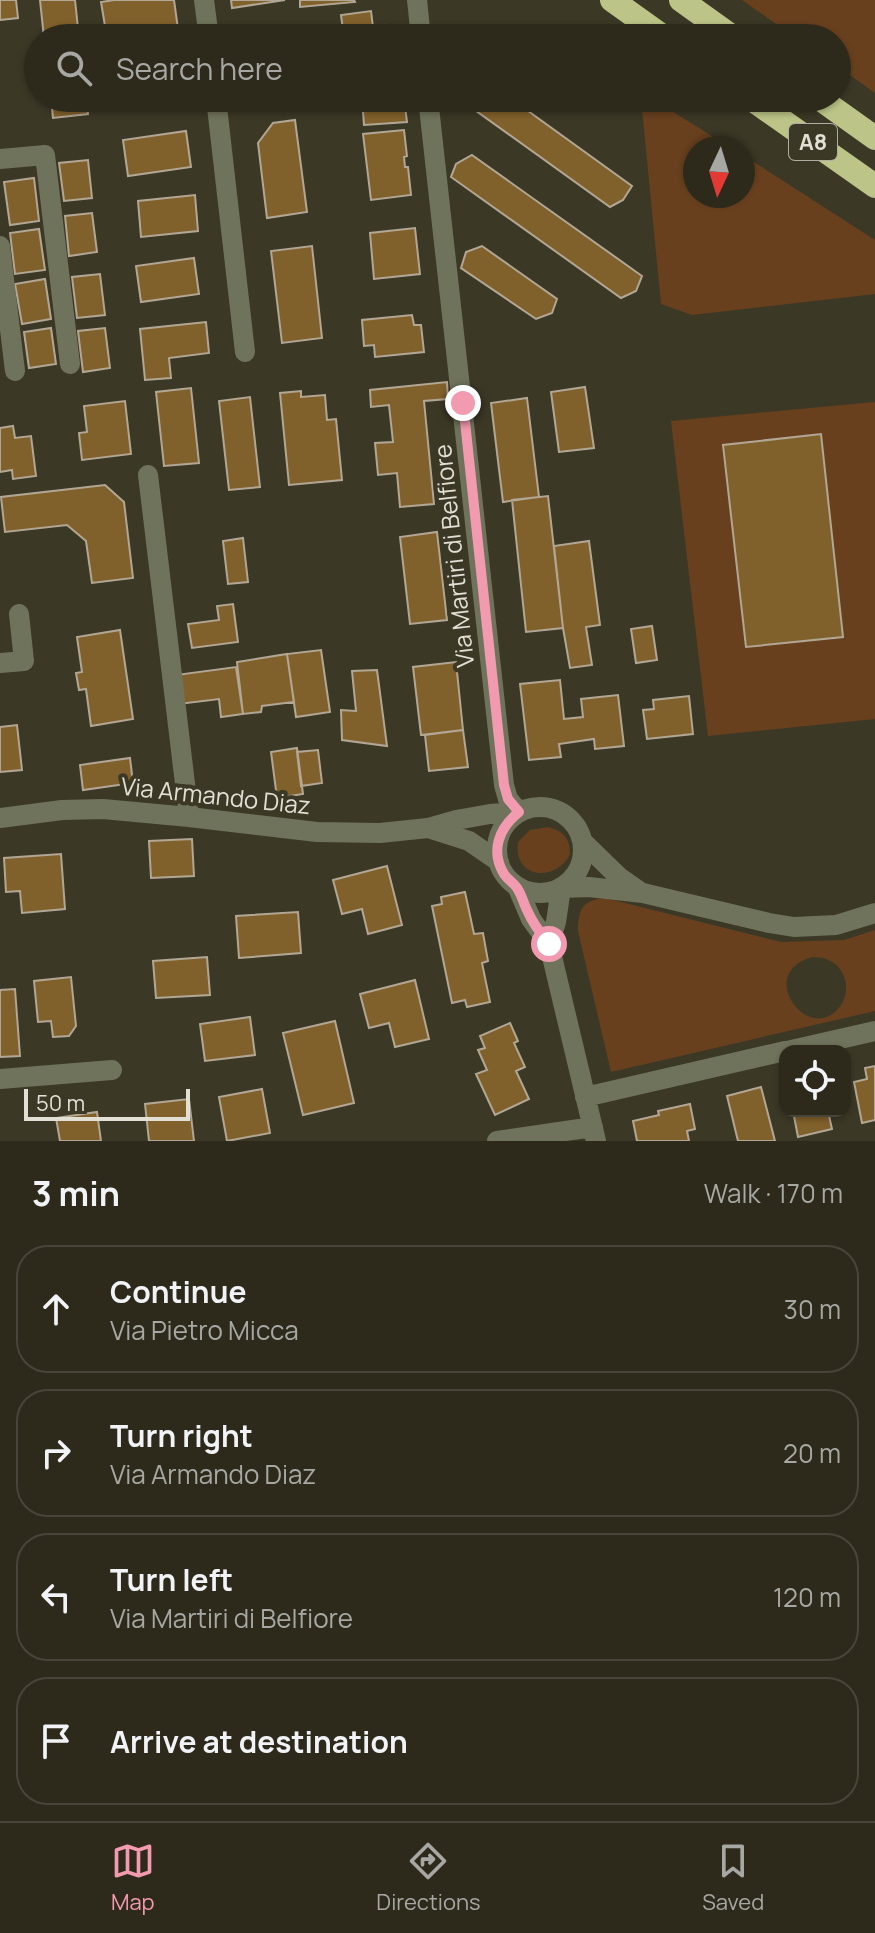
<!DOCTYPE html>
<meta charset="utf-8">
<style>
body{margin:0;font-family:Manrope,sans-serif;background:#353225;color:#f1f3f6}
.controls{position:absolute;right:24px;bottom:24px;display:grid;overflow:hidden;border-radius:16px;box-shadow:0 2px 6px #0004}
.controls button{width:72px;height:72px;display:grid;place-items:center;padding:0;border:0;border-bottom:2px solid #48463b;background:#2d2a1c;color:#f1f3f6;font:40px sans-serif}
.compass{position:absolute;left:683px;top:136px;width:72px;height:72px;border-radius:50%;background:#2d2a1c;box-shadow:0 2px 6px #0004;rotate:184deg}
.scale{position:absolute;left:24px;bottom:20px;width:166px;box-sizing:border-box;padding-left:8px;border:4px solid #e2e0d5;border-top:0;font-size:22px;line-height:28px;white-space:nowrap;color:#e2e0d5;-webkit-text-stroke:6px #3c3826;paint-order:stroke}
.stop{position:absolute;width:24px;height:24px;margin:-18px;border:6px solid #f29aaf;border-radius:50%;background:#fff}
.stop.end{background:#f29aaf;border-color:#fff;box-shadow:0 2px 8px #0008}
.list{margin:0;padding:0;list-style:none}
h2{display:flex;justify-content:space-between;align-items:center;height:104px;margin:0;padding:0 32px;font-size:34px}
h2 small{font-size:26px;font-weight:400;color:#a7a7a3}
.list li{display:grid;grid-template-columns:52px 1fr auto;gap:24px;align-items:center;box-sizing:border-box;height:128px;margin:0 16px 16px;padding:0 16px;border:2px solid #48463b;border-radius:32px}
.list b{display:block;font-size:30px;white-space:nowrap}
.list p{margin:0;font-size:26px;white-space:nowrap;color:#a7a7a3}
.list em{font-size:26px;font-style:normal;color:#a7a7a3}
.icon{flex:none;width:44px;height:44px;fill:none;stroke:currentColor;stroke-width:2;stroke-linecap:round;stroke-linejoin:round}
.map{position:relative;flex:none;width:875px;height:1141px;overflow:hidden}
.search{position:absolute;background:#2d2a1c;box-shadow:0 2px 6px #0004;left:24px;right:24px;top:24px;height:88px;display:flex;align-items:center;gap:20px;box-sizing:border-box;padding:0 28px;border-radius:44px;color:#a7a7a3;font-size:30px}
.sheet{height:680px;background:#2d2a1c}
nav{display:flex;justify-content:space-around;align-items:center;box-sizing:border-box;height:112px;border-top:2px solid #48463b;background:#2d2a1c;font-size:22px;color:#a7a7a3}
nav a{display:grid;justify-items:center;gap:4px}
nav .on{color:#f29aaf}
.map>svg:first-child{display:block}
.green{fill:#68401e;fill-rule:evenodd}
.building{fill:#81612b;stroke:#b2a694;stroke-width:2}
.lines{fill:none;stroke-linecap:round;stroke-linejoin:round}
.minor{stroke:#70735b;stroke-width:20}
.highway{stroke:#bcc487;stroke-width:24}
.route{stroke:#f29aaf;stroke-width:10}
.labels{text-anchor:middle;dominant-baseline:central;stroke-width:8;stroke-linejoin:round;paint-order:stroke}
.shield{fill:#3c3826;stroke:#b0aea0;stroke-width:2}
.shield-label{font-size:22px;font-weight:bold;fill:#e2e0d5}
.street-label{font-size:24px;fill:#e2e0d5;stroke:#3c3826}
</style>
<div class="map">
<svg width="875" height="1141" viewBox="0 0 875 1141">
<rect width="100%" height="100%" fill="#3c3826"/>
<path class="green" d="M742 0H875V93L837 66V38H796Z
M641 98H651L731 148H695V196H743V155L875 240V294L692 315 661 304Z
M875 402V719L708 736 671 421Z
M548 827C563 831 570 838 570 854 557 882 513 880 518 842L530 830Z
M605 898 781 942 844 940 875 930V1011L611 1072 578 931C578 910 582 900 605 898ZM813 957C818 958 822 957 826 959 845 965 852 989 841 1005 810 1049 753 972 813 957Z"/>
<path class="building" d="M0 0H16L18 18 0 20Z
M40 0H75L79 38H44Z
M114 0H174L178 29 119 38H107L101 2Z
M231 0H285L232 8Z
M300 0H354L355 2 300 7Z
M371 11 373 27 385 25 387 38H344L341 15Z
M287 27 288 38H244V32Z
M51 98H86L88 114 53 118Z
M111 98H169L170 105 137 109 136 99 112 102Z
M362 98H404L407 122 364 125Z
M458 98H510L632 186 623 200 610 207Z
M295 120 307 212 267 218 258 143 273 123Z
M404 130 407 156 404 157 405 167H408L411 195 371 200 363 134Z
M186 131 191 167 128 176 123 140Z
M472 155 642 276 636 291 621 298 451 177 456 164Z
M88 160 92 198 64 201 59 163Z
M34 178 39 221 10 225 4 182Z
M195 195 198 231 141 237 138 201Z
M92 213 97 252 69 256 65 216Z
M415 228 420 274 374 279 370 233Z
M39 229 45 270 15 274 10 233Z
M312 246 322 338 282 343 271 251Z
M482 246 557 299 552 313 536 319 461 268 466 252Z
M194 258 199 294 141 302 136 266Z
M100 274 105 315 77 318 72 277Z
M45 279 51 319 22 324 15 284Z
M412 315 414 325H421L424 352 375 357 374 345 364 346 362 320Z
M206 322 209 353 169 358 171 378 145 380 140 329Z
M51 328 56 364 29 368 24 332Z
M105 328 110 368 83 372 78 331Z
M447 382 448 399 424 401 434 504 400 507 397 473 378 475 375 443 393 442 389 405 371 407 370 390Z
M585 387 594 448 559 452 551 392Z
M191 388 199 463 164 466 156 392Z
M301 391V397L325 395 327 420 336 419 342 480 289 485 280 393Z
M250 397 260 487 229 490 219 401Z
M527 398 539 497 503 502 491 403Z
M125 401 131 454 82 460 79 433 87 432 84 406Z
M13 426 15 438 31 436 36 476 13 479 12 470 0 472V428Z
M821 434 843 637 746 647 723 445Z
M105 485 124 502 133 578 92 583 86 541 67 525 5 532 1 497Z
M548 496 563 628 526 632 512 500Z
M437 532 447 620 410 624 400 537Z
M243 538 248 582 228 584 223 541Z
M589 541 600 625 586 627 592 665 570 668 563 628 554 546Z
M233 604 238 642 192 648 188 624 219 620 217 606Z
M652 626 657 660 636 663 631 629Z
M120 630 133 719 91 726 86 689 79 690 76 673 82 672 77 637Z
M321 650 330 712 296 717 287 654Z
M287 654 294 702 262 706 261 712 243 714 237 662Z
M456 662 463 730 421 735 413 667Z
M236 667 243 714 221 717 219 699 179 704 176 675Z
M377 670 387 746 342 740 341 710 356 711 352 671Z
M560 680 564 719 583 717 581 699 618 695 624 746 595 749 594 739 559 744 561 757 529 760 520 684Z
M689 696 693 734 647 739 643 710 654 709 653 700Z
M17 725 22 770 0 772V727Z
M463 730 468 767 429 771 425 735Z
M297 748 303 794 277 798 271 752Z
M318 750 322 783 301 786 297 752Z
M130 758 133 783 83 790 80 765Z
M192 839 194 876 151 878 149 841Z
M61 854 65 909 22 913 20 891 6 892 4 858Z
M387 866 402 925 368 934 362 909 342 914 333 880Z
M465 892 474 934 483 933 488 961 482 963 490 1002 467 1007 465 1000 452 1003 432 906 442 904 441 897Z
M298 912 301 953 239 958 236 916Z
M207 957 210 995 156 998 153 961Z
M71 977 76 1026 69 1036 53 1037 51 1021 38 1022 34 981Z
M415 980 429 1039 395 1047 389 1023 369 1028 360 994Z
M15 989 20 1056 0 1057V990Z
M250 1017 255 1055 205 1061 200 1024Z
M335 1021 354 1103 303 1115 283 1033Z
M510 1023 518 1041 514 1043 525 1067 516 1071 529 1099 495 1115 476 1074 487 1070 478 1050 485 1048 480 1036Z
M875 1066V1120L862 1123 854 1082 867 1079 865 1068Z
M761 1087 775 1141H738L727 1096Z
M262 1089 270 1133 227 1141 219 1097Z
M189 1099 194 1141H149L145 1104Z
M690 1104 695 1129 687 1131 689 1141H637L633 1121 659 1115 658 1111Z
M793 1111H828L832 1129 798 1137Z
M97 1112 101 1141H60L56 1118Z"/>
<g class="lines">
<path class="minor" d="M204 0 209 38
M417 0 421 38
M216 98 245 352
M428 98 504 785 508 799 519 812
M0 159 45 155 70 364
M0 246 15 371
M148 475 189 817
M0 663 24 661 19 614
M497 850a43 43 0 1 1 86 0a43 43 0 1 1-86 0Z
M0 818 62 810 103 809 189 817 317 832 380 833 428 828 456 820 490 814 519 812
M428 828 469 841 498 861
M582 841 619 877 639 891
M517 886 531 919 549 944 596 1141
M549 944 556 922 561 888 589 887 643 893 769 923 794 927 836 925 875 913
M787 1051 875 1031
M0 1079 112 1070
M585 1097 785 1051
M497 1141 593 1127"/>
<path class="highway" d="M612 0 665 38
M681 0 734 38
M750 98 875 186
M819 98 875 138"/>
</g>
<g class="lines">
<path class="route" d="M463 403 504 785 508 799 519 812C499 828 490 851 504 874 508 880 514 883 517 888 522 895 524 905 528 912 533 924 541 934 549 944"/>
</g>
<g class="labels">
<rect class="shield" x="789" y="124" width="48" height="36" rx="6"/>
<g class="shield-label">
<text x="813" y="142">A8</text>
</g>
<g class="street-label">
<text transform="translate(453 556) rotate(-96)">Via Martiri di Belfiore</text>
<text transform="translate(216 795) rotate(6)">Via Armando Diaz</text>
</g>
</g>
</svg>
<div class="controls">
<button><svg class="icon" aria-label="locate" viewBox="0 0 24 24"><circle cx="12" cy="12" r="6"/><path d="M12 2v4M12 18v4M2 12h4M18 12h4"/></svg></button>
</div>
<svg class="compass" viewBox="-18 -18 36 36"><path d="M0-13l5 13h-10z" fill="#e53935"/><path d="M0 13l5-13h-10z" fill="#a7a7a3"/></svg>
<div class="scale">50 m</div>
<div class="stop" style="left:549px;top:944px"></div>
<div class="stop end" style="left:463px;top:403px"></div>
<div class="search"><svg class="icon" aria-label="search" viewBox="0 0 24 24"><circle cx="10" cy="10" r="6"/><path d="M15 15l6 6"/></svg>Search here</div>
</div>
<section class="sheet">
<h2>3 min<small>Walk · 170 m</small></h2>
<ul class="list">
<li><svg class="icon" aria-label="ahead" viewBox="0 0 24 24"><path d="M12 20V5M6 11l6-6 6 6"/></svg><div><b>Continue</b><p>Via Pietro Micca</p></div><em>30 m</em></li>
<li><svg class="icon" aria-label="right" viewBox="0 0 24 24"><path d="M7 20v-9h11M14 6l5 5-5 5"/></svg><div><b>Turn right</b><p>Via Armando Diaz</p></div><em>20 m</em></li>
<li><svg class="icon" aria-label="left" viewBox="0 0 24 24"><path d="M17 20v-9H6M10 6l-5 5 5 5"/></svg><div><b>Turn left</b><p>Via Martiri di Belfiore</p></div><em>120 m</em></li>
<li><svg class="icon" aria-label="arrive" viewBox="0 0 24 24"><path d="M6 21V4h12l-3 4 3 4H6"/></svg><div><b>Arrive at destination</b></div></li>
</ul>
</section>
<nav>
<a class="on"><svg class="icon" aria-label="map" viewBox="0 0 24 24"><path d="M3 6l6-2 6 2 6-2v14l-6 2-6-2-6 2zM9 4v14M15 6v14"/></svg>Map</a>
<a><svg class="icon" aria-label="directions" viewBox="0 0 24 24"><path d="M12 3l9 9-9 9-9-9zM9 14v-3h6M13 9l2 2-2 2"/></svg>Directions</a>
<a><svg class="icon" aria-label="saved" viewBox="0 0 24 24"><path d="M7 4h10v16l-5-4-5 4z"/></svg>Saved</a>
</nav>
